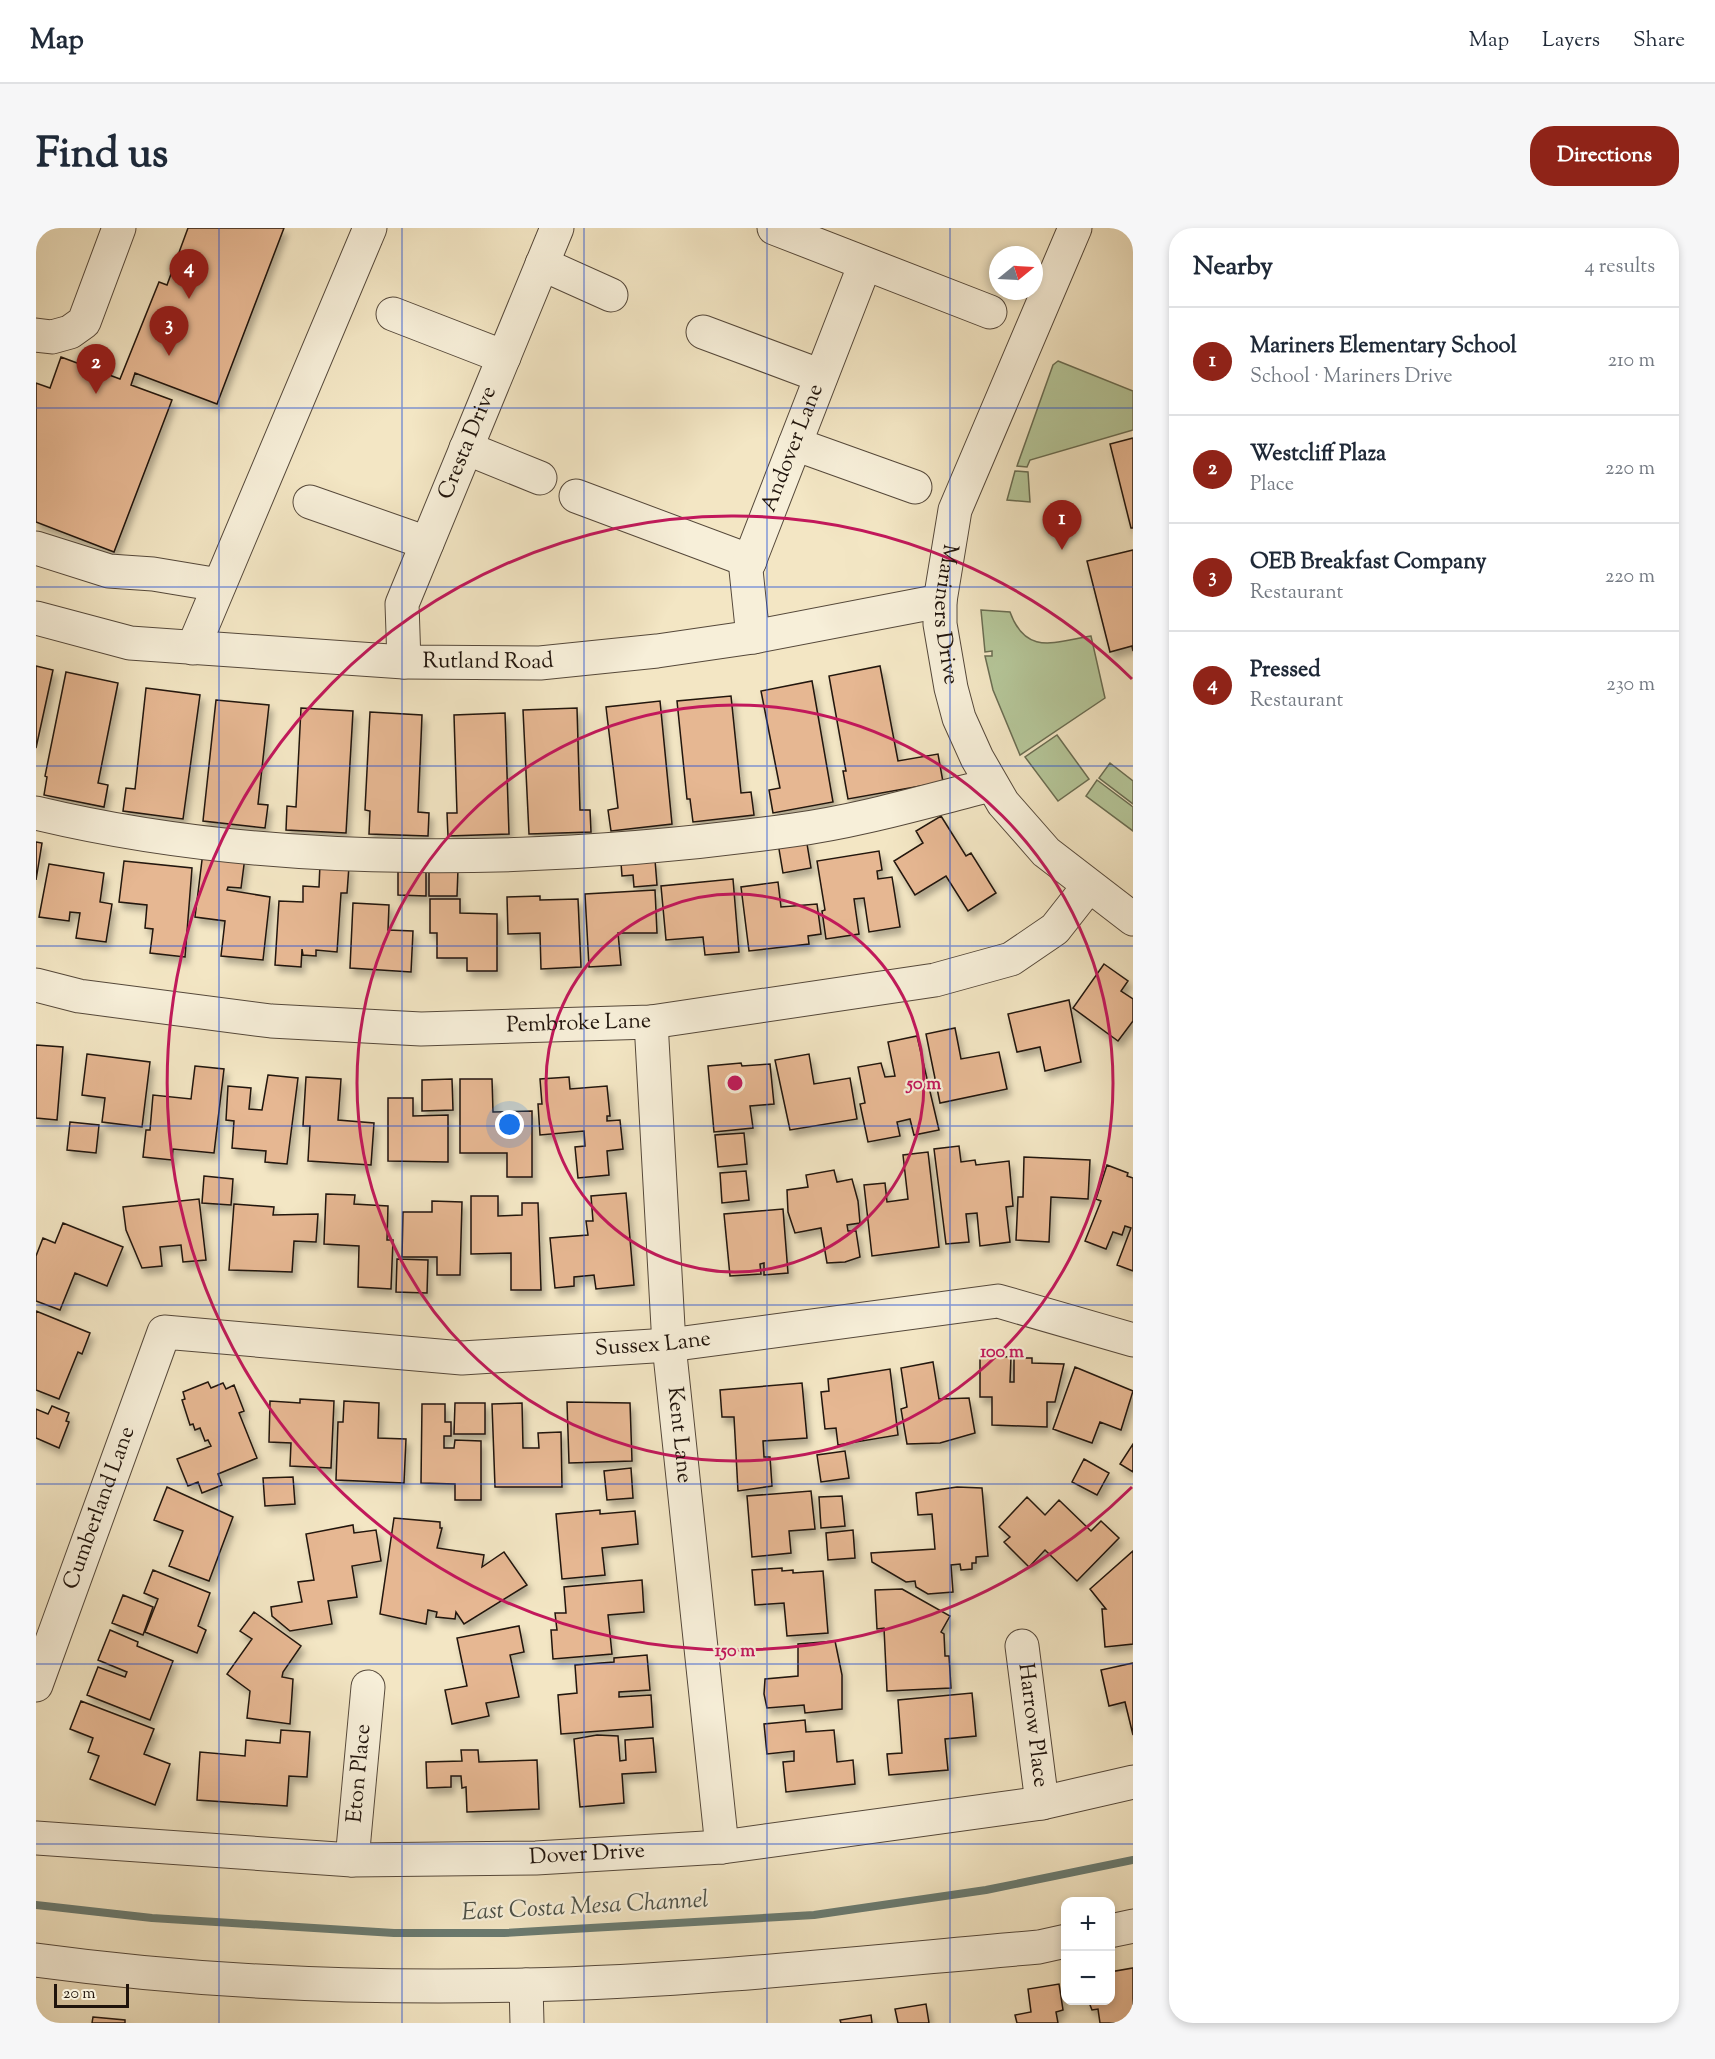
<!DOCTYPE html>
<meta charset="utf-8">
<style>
body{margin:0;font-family:"Sorts Mill Goudy",serif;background:#f6f6f7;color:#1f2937}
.controls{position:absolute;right:18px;bottom:18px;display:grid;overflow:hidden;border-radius:12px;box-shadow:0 3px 9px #0003}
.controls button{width:54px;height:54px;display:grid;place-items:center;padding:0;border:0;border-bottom:2px solid #e0e1e3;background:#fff;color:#1f2937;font:30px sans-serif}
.compass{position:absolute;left:953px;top:18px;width:54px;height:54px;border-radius:50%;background:#fff;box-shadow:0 3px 9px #0003;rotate:72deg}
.scale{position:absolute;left:18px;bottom:15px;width:75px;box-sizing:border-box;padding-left:6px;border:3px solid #20140c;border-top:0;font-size:16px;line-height:21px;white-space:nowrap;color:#20140c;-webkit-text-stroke:4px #f7efd9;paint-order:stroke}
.you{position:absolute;left:474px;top:897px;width:21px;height:21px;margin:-15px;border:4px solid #fff;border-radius:50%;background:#1a73e8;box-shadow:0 0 0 9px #1a73e833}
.badge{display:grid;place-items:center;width:39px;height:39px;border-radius:50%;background:#8f2418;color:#fff;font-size:20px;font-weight:700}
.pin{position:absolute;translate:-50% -50px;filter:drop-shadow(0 2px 3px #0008)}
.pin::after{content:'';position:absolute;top:32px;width:21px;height:18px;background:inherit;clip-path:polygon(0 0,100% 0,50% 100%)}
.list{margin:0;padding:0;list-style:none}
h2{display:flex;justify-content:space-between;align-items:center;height:78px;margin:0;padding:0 24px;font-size:26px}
h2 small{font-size:20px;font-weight:400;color:#747a83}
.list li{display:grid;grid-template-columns:39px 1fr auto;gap:18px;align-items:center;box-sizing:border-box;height:108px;padding:0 24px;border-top:2px solid #e0e1e3}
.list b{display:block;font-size:22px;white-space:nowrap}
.list p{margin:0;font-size:20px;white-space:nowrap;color:#747a83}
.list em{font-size:20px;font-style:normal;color:#747a83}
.map{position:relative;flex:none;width:1097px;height:1795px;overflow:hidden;border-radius:24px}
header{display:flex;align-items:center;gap:36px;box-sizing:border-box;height:84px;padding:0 30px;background:#fff;border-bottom:2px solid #e0e1e3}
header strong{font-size:28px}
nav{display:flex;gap:33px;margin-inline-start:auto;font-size:21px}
.intro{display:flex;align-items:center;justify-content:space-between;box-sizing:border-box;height:144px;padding:0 36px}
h1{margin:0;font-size:42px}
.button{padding:15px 27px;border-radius:24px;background:#8f2418;color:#fff;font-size:21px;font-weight:700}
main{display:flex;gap:36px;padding:0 36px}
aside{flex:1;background:#fff;border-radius:24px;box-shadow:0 3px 9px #0003}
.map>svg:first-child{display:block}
.green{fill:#b5c699;stroke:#6a6d52;stroke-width:1.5}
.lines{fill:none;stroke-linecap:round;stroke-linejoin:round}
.stream{stroke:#6a7b71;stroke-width:8}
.building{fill:#e6b792;stroke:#20140c;stroke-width:1.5;filter:url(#shadow)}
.minor-casing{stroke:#55483a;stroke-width:35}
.minor{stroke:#f7efd9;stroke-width:33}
.grid{fill:none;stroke:#1d4ed8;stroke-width:1.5;stroke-opacity:0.55}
.ring{fill:none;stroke:#c2185b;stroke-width:3}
.labels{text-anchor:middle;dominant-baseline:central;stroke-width:4.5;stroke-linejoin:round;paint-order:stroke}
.street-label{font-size:22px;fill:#20140c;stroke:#f7efd9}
.water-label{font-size:24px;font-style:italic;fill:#4b5047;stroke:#f7efd9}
.centre{fill:#c2185b;stroke:#f7efd9;stroke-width:3}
.ring-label{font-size:18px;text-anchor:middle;font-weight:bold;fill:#c2185b;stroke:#f7efd9;stroke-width:4.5;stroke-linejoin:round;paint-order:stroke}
</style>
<header>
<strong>Map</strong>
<nav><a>Map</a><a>Layers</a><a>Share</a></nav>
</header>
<div class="intro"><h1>Find us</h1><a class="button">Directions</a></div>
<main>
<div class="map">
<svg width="1097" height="1795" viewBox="0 0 1097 1795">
<defs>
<filter id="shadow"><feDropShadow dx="3.5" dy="6" stdDeviation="3" flood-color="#0004"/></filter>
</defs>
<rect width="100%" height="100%" fill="#f3e6c4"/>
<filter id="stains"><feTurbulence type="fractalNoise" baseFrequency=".00333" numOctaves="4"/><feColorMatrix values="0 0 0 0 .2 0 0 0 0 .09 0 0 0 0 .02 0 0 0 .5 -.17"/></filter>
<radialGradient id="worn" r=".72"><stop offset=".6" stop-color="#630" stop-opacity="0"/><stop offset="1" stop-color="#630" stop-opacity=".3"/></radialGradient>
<path class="green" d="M1022 133 1097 163V202L994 232 991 239 981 238 1017 137Z
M979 243 992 244 994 274 971 272Z
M945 382 974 384C990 428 1018 414 1055 408L1069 470 984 527 957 462 949 428H956V423L949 424Z
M1021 507 1053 551 1022 573 989 529Z
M1074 535 1097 553V576L1063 550Z
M1061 552 1097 579V603L1050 568Z"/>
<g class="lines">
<path class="stream" d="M0 1677 116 1690 358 1705H468L778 1687 950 1662 1097 1632"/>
</g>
<path class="building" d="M152 0H248L181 176 99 145 95 157 136 172 78 324 0 294V155L14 160 25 129 84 151 123 54 131 57Z
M1097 210V300H1095L1074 216Z
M1097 322V423L1096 418 1074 424 1051 333Z
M0 438 17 442 0 520Z
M844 438 862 533 902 526 907 554 812 571 807 543H810L793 448Z
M30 444 82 455 62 555 72 557 68 579 8 567 11 549 9 548Z
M776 453 797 574 737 585 733 562 744 560 725 463Z
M110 460 164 467 147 591 87 583 90 560 99 561Z
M695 468 705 565 715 564 718 587 657 594 654 571H651L641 473Z
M180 472 233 477 222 576 232 577 229 600 167 593Z
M624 473 636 596 575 603 572 582 582 580 570 479Z
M265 480 317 483 310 605 250 602 251 578 260 579Z
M541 480 544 582H554L555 604 493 606 487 482Z
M334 484 386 487 382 584 393 585 392 608 333 606 334 583 329 582Z
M469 485 473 606 412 608 411 585H421L418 487Z
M905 588 930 628 935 625 960 665 932 683 910 648 879 667 858 633 887 615 880 603Z
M770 610 775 640 747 645 742 615Z
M0 614 6 615 0 652Z
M843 623 846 642 841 643 842 651 856 649 864 699 833 704 828 670 818 671 823 706 790 711 786 683 789 682 781 633Z
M167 624 209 629 205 660 192 659 191 662 234 669 227 732 185 728 189 693 159 689Z
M619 632 621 657 598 659 597 647 586 648 585 635Z
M88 633 156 640 149 729 114 725 117 701 109 700 111 677 83 674Z
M13 636 68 645 64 674 76 676 70 714 40 710 44 685 34 684 33 693 3 689Z
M284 636 313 638 311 665H305L301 724 280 722V728L267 727 266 721 265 739 239 737 243 673 267 674V658L283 659Z
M362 639 390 640V668L362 667Z
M393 641H422L421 668H393Z
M697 651 703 724 669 727 667 709 630 712 625 658Z
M742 654 745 679 781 676 785 706 772 708 773 716 713 723 705 659Z
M619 662 621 705H582L585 737 553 739 549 666Z
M504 668V672L542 671 545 739 505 741 504 705 472 706 471 669Z
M394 671H424V685L461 686V743H431V730H401V705H394Z
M317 675 353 677 352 702 377 703 375 744 314 740Z
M1068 736 1092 753 1085 763 1097 771V793L1082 813 1037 780Z
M1033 772 1045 834 1009 843 1004 819 981 824 972 786Z
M919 800 925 831 963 824 971 861 904 875 890 806Z
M881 808 903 902 878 907 874 891 861 894 864 908 832 914 824 876 829 875 822 839 845 835 849 849 859 848 852 814Z
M0 817 27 819 21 892 0 890Z
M51 826 114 834 106 899 66 894 69 870 46 867Z
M773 826 778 856 814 850 821 891 754 902 739 832Z
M705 835 706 838 734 836 738 876 714 878 717 900 678 904 672 838Z
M159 838 188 841 178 925 137 921 136 932 107 929 110 902H114L117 867 155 871Z
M232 847 262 850 251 936 229 934 230 923 196 920 198 893 190 892 192 858 215 860 213 881 226 882Z
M270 849 305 851 302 892 338 895 335 937 272 933 274 898H267Z
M533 849 534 861 571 858 574 888H571V893L584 892 587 921 571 923 573 947 542 950 539 919 549 918 548 903 504 907 502 876H506L504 851Z
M416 851 417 882 386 883V852Z
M424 851H456L457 884 496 883V949H471V925H424Z
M352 870H377V888L412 887V934L352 933Z
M34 894 63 897 60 925 31 922Z
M708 905 711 936 682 939 679 907Z
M923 918 925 934 939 932 940 937 973 933 977 978 970 979 974 1014 944 1018 941 985 930 986 933 1014 910 1016 898 921Z
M892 924 903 1019 836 1028 828 957 849 955 851 974 872 971 867 927Z
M988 929 1054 932 1052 971 1015 969 1013 1014 980 1012 982 969H987Z
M1071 937 1092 945 1091 948 1097 950V1043L1081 1037 1095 1000 1089 998 1086 1007 1077 1004 1070 1021 1049 1013 1065 973 1060 971Z
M798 942 801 954 816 951 822 973 824 995 811 997 812 1003H820L824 1029 809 1034 791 1035 785 1000 759 1005 752 984 751 962 772 959 770 947Z
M710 943 713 972 686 975 684 945Z
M168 948 197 951 195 977 166 975Z
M590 965 598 1057 560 1061 558 1047 538 1049V1058L519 1060 514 1010 552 1007 550 993H557L555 968Z
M290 966 319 967 318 976 352 978 351 1012H357L355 1061 322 1059 323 1018 288 1016Z
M435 968H462V988L486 987V975H502L505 1062H475V1025L435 1026Z
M163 971 170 1032 147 1034 145 1017 124 1019 126 1038 106 1040 90 1002 87 979Z
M396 973 426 974 424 1047H401V1029H366L367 984H396Z
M198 976 238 979 237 987 282 986 280 1014 258 1013 256 1044 193 1042Z
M747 981 752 1045 728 1047V1035L724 1036 725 1046 694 1048 688 986Z
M27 995 87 1019 71 1058 39 1045 24 1082 0 1073V1028L7 1010 19 1015Z
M361 1031 392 1032 391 1065 360 1064Z
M0 1083 54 1105 46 1126 42 1124 23 1171 0 1162Z
M944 1128 975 1129 974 1154H978V1130H996V1135L1028 1136 1019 1174H1011V1199L956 1197V1169H944Z
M897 1134 903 1171 933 1170 939 1205 904 1215 871 1216 865 1181 871 1179 865 1140Z
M1039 1139 1097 1163 1085 1202 1064 1194 1056 1215 1017 1201Z
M854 1141 862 1207 802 1217 800 1200 789 1201 785 1164 793 1163 792 1151Z
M172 1154 175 1160 187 1155 190 1161 198 1157 208 1183 203 1185 221 1230 182 1246 186 1257 166 1265 162 1254 152 1258 141 1231 175 1218 172 1212 169 1213 164 1200 159 1202 157 1196 154 1197 146 1172 149 1171 147 1164Z
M766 1155 771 1210 727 1213 728 1229H734L736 1258 702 1263 698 1189H686L684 1162Z
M264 1171 298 1173 295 1240 254 1238 255 1215 233 1214 234 1173 264 1175Z
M308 1173 343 1175 342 1210 370 1211 368 1255 300 1252 302 1194H307Z
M531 1174 594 1175 596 1233 533 1235Z
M419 1175H449V1206H418Z
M486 1175 487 1220H503L502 1205 525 1204 526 1259H459L456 1176Z
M386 1176H409V1194H415V1208H408V1220H418L419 1212 445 1213V1272H419V1256L385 1255Z
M16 1178 33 1185 30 1193 33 1194 23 1220 0 1210V1181L12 1186Z
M1097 1216V1244L1084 1236Z
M809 1223 813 1250 785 1254 781 1227Z
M1048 1231 1073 1245 1061 1267 1036 1254Z
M595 1240 597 1270 571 1272 568 1243Z
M257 1249 259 1276 229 1278 227 1250Z
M131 1259 197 1289 173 1353 133 1338 147 1303 118 1292Z
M921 1259 946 1260 952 1328 940 1329V1335H936V1341L925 1342 924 1336 915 1337 917 1364 892 1366 880 1359 879 1353 870 1354 836 1334 835 1325 899 1321 896 1286 882 1287 880 1265Z
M775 1263 779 1301 753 1303 755 1325 716 1329 711 1268Z
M806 1268 809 1298 785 1300 783 1269Z
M991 1269 1009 1287 1023 1272 1055 1303 1065 1293 1083 1310 1041 1353 1009 1322 993 1339 968 1314 974 1309 963 1299Z
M564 1282V1286L599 1283 602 1316 566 1320 569 1347 526 1351 520 1286Z
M358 1290 404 1294V1300H406L401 1320 448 1327 446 1339 468 1324 491 1357 428 1396 420 1384 419 1391 400 1389 401 1384 392 1382 390 1396 344 1386Z
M317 1297 318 1305 340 1302 345 1333 316 1338 321 1369 292 1373 296 1396 254 1403 236 1388 235 1379 266 1374 262 1354 278 1352 270 1306Z
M817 1302 819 1330 792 1332 790 1305Z
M1097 1323V1416L1069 1419 1066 1381H1070L1054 1361Z
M746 1340V1343L757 1342V1345L787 1343 792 1405 751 1408 748 1375 719 1377 716 1342Z
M117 1342 174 1365 162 1398 170 1402 161 1425 109 1404 122 1371 108 1365Z
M606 1352 608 1384 572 1387 576 1426 517 1431 515 1402H521L519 1385H530L528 1359Z
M866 1361 914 1388 905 1404 908 1406 909 1428H913L915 1460 851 1463 848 1400 841 1401 839 1362Z
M87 1367 117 1379 107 1407 76 1395Z
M218 1384 265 1418 247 1444 246 1449 257 1451 254 1496 211 1490 214 1463 191 1446 216 1411 204 1403Z
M483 1398 488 1424 474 1427 483 1469 450 1475 453 1488 416 1496 409 1462 431 1458 421 1410Z
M74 1402 102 1414 101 1418 137 1433 114 1492 51 1467 62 1439 89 1449 91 1444 62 1432Z
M799 1413 806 1447V1481L769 1485 768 1477 731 1480 728 1466 729 1451 762 1448V1416Z
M611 1427 614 1462 583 1464V1469L615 1467 617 1499 525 1506 522 1467 541 1465 539 1437 578 1434V1430Z
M1097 1435V1507L1089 1474 1073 1478 1065 1442Z
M936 1465 940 1508 909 1511 912 1542 853 1547 851 1526 866 1525 862 1472Z
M45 1473 118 1501 108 1526 134 1536 119 1577 54 1551 63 1528 52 1524 57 1510 34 1501Z
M769 1492 770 1504 798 1502 801 1534 817 1532 819 1556 750 1564 747 1534 758 1533V1523L731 1526 728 1496Z
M245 1502 274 1504 271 1549 253 1548 251 1578 161 1572 164 1524 209 1528 210 1512 244 1515Z
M561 1507 582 1508 584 1533 590 1532 589 1512 617 1510 620 1544 586 1546 588 1575 544 1579 538 1511Z
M425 1522H442L443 1534 501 1532 503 1581 431 1584 430 1559 426 1560 425 1548H415V1559L391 1560 390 1534 426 1533Z
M1097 1740V1795H1064L1062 1781 1056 1782 1052 1772H1074V1744Z
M1023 1756 1027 1782 1020 1784 1022 1795H981L979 1787 995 1784 992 1761Z
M890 1776 893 1795H862L859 1781Z
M835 1787 836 1795H805L804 1792Z
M57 1789 89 1792V1795H56Z"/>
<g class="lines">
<defs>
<g id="minor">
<path d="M738 0 954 84"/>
<path id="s1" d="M1039 0 919 282 904 373V396L915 460 923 490 941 530 967 575 1010 624 1097 691"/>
<path d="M506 36 575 67"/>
<path d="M357 86 468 129"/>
<path d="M667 104 785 148"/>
<path d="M0 107 16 109 34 104 48 94 83 0"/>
<path d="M759 216 879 259"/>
<path d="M430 220 504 250"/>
<path d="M540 268 714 333"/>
<path d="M274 274 391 315"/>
<path d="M0 320 73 343 117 346 183 357"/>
<path id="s2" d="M0 390 94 415 368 434 504 435 621 423 717 409 904 373"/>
<path id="s3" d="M717 409 710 342 829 36"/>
<path d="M157 420 334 0"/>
<path id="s4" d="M368 434 366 376 521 0"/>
<path d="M0 585C237 642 516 636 757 602 824 593 890 573 955 557"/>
<path id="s5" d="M0 757 43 768 235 793 385 801 615 794 899 752 975 731 1019 701 1052 659"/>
<path id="s6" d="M615 794 633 1117 686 1619"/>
<path id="s7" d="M986 1418 1006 1575"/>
<path id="s8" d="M0 1457 128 1104 426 1130 633 1117 962 1073 1097 1112"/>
<path id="s9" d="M0 1610 316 1632 500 1630 686 1619 1006 1575 1097 1554"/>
<path id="s10" d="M316 1632 332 1459"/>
<path d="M1074 1703 1097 1698"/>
<path d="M0 1732C162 1754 326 1761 489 1757 660 1753 832 1734 1003 1719L1030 1713"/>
<path d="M490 1757 491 1795"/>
</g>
</defs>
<use href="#minor" class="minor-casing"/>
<use href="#minor" class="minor"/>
</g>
<path class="grid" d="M183 0V1795M366 0V1795M548 0V1795M731 0V1795M914 0V1795M0 180H1097M0 359H1097M0 538H1097M0 718H1097M0 898H1097M0 1077H1097M0 1256H1097M0 1436H1097M0 1616H1097"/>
<g class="ring">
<circle cx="699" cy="855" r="189"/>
<circle cx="699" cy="855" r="378"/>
<path d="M1096 1259A567 567 0 1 1 1096 451"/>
</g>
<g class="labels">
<g class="street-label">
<text stroke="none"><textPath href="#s4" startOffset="232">Cresta Drive</textPath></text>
<text stroke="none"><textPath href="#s3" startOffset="198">Andover Lane</textPath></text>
<text stroke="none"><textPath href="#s1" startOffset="412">Mariners Drive</textPath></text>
<text stroke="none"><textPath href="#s2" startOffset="456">Rutland Road</textPath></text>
<text stroke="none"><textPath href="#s5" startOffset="546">Pembroke Lane</textPath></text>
<text stroke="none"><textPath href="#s8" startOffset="866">Sussex Lane</textPath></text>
<text stroke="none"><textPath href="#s6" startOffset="414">Kent Lane</textPath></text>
<text stroke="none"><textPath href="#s8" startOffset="188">Cumberland Lane</textPath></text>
<text stroke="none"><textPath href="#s7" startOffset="80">Harrow Place</textPath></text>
<text stroke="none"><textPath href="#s10" startOffset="87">Eton Place</textPath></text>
<text stroke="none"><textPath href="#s9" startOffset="552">Dover Drive</textPath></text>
</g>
<g class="water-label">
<text transform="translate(549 1679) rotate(-3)">East Costa Mesa Channel</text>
</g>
</g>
<circle cx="699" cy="855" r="9" class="centre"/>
<g class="ring-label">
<text x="888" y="861">50 m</text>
<text x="966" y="1129">100 m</text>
<text x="699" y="1428">150 m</text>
</g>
<rect width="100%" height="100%" filter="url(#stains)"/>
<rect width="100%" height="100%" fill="url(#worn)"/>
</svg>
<div class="controls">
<button>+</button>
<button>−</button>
</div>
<svg class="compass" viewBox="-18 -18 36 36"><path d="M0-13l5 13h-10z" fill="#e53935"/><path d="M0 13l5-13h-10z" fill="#747a83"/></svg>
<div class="scale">20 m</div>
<div class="you"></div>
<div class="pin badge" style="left:1026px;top:322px">1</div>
<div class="pin badge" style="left:60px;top:166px">2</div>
<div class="pin badge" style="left:133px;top:128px">3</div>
<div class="pin badge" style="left:153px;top:71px">4</div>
</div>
<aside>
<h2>Nearby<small>4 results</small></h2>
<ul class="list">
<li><span class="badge">1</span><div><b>Mariners Elementary School</b><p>School · Mariners Drive</p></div><em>210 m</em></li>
<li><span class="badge">2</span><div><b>Westcliff Plaza</b><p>Place</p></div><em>220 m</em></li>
<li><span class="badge">3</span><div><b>OEB Breakfast Company</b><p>Restaurant</p></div><em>220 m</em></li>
<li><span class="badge">4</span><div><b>Pressed</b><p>Restaurant</p></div><em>230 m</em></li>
</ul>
</aside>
</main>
